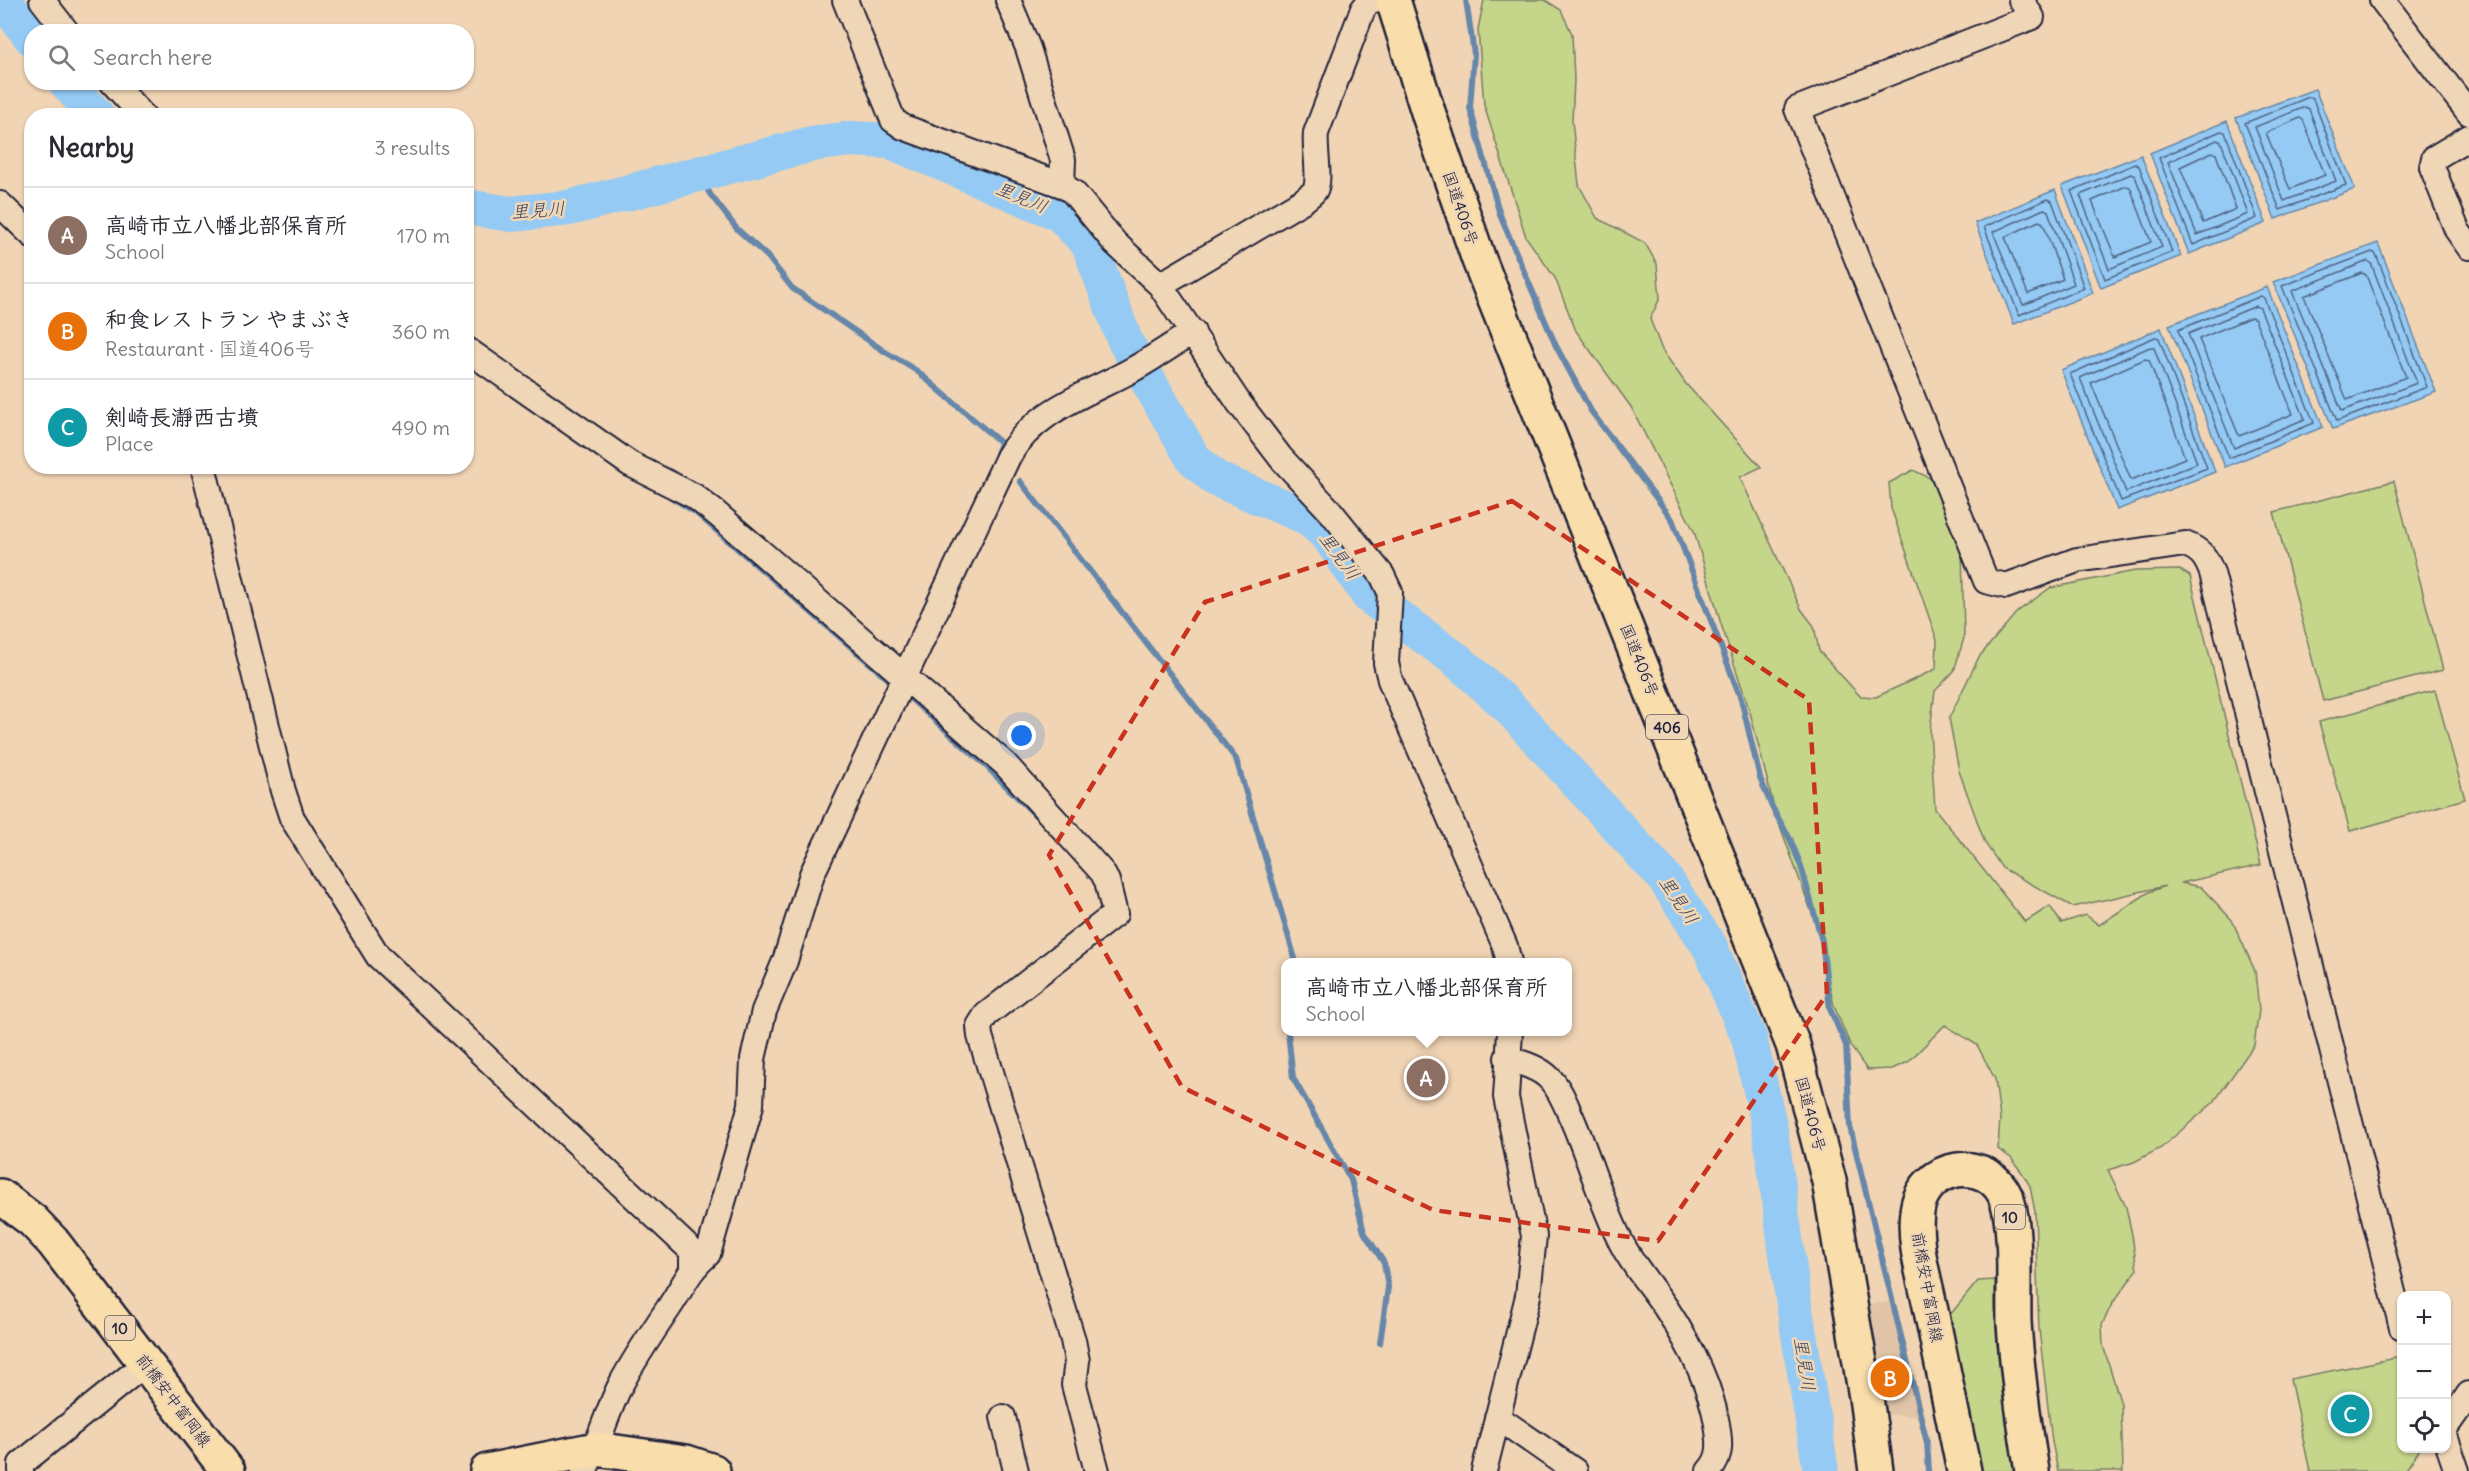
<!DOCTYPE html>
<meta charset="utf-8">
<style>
body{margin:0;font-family:Delius,"Klee One",sans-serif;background:#f7f7f7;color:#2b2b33}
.controls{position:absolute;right:18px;bottom:18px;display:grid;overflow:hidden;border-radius:12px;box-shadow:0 2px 4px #0004}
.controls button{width:54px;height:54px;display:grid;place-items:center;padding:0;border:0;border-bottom:2px solid #e1e1e2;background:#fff;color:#2b2b33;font:30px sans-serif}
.you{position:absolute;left:1022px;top:736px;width:21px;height:21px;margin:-15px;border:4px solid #fff;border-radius:50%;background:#1a73e8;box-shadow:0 0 0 9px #1a73e833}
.badge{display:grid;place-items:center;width:39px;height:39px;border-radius:50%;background:#1a73e8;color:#fff;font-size:20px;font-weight:700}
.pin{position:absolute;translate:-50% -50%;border:3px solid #fff;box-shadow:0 2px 6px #0006}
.popup{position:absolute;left:1281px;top:958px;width:291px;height:78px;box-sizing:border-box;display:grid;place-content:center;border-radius:12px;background:#fff;filter:drop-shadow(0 2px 4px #0005);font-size:20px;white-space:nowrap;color:#7c7c81}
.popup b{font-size:22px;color:#2b2b33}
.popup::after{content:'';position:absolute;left:50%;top:100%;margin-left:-12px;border:12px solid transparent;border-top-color:#fff}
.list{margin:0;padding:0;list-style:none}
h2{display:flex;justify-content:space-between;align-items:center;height:78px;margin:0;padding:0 24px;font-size:26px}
h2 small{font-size:20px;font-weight:400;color:#7c7c81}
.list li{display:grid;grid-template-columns:39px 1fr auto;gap:18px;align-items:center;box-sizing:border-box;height:96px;padding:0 24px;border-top:2px solid #e1e1e2}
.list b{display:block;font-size:22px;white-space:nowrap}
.list p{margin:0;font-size:20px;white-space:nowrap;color:#7c7c81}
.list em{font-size:20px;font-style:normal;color:#7c7c81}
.icon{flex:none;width:33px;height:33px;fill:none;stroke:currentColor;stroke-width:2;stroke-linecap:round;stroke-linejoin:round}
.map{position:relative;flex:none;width:2469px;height:1471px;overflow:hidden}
.search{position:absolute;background:#fff;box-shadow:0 2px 4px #0004;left:24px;top:24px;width:450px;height:66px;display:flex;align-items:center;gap:15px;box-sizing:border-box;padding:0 21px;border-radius:24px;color:#7c7c81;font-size:22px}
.panel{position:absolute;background:#fff;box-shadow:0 2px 4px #0004;left:24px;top:108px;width:450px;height:366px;border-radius:24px}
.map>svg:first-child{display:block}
.built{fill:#e2c5a8}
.green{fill:#c5d68b;stroke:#747c63;stroke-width:1.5}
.water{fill:#94caf3;stroke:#6687a9;stroke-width:1.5}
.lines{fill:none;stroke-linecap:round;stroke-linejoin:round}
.shore{stroke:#506585;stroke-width:1.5}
.stream{stroke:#6687a9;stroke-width:6}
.river{stroke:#94caf3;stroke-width:36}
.minor-casing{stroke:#22223b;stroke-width:28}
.primary-casing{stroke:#22223b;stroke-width:38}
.trunk-casing{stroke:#22223b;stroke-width:38}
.minor{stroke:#efd6b7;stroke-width:24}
.primary{stroke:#f9deab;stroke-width:33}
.trunk{stroke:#f9deab;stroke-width:33}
.marked{fill:none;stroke:#c8321e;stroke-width:4.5;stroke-dasharray:12 8;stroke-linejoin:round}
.labels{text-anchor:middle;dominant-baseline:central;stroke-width:5;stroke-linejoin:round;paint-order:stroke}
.shield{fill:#efd6b7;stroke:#605860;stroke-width:1.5}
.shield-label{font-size:15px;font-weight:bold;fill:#22223b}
.street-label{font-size:16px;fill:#22223b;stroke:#efd6b7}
.water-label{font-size:18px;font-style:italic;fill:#394460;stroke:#efd6b7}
</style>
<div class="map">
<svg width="2469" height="1471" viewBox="0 0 2469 1471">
<rect width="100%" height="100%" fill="#f1d4b4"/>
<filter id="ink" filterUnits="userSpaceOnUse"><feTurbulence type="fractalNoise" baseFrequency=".0167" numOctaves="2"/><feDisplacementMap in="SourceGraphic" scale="12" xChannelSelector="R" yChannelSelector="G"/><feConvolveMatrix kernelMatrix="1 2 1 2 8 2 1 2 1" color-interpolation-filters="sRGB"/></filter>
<g filter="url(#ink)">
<path class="built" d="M1890 1302 1918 1416 1879 1414 1858 1306Z"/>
<path class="green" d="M1484 0H1545L1561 10 1572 34 1574 80 1572 121 1579 185 1597 218 1645 243 1657 264 1660 298 1650 319 1662 350 1686 384 1761 467 1740 477 1801 609 1814 626 1819 651 1860 696 1876 697 1936 669 1937 640 1891 508 1889 483 1913 470 1930 478 1962 547 1964 638 1954 671 1935 691 1930 730 1935 809 2025 922 2050 906 2061 923 2086 915 2099 925 2149 892 2165 886 2073 907 2002 868 1985 843 1959 771 1949 718 1979 657 2017 612 2050 588 2135 571 2180 570 2190 576 2261 865 2181 883 2201 887 2232 920 2255 971 2259 1010 2254 1045 2214 1102 2161 1148 2134 1162 2108 1170 2126 1207 2132 1235 2137 1270 2112 1304 2102 1325 2103 1345 2121 1404 2123 1471H2058L2052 1442 2039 1329 2035 1212 2030 1186 2023 1174 2011 1158 1998 1149 2000 1118 1995 1079 1977 1045 1945 1025 1908 1062 1892 1069 1867 1070 1851 1047 1834 1006 1817 927 1776 815 1750 712 1721 624 1694 531 1631 407 1576 331 1555 278 1526 237 1484 105 1478 29Z
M2394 481 2443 670 2323 701 2274 512Z
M2435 690 2465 799 2350 831 2319 722Z
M1995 1280C1993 1344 2005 1408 2015 1471H1980L1950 1315 1978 1281Z
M2401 1357 2402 1448 2420 1449 2405 1471H2310L2290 1379Z"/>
<path class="water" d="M2315 89 2355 189 2275 219 2236 118Z
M2227 121 2266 223 2189 254 2150 153Z
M2141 155 2181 256 2101 288 2062 186Z
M2055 190 2093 293 2014 324 1975 223Z
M2378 243 2436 392 2333 429 2273 282Z
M2267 287 2323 427 2225 467 2169 325Z
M2161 328 2215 472 2117 510 2061 370Z"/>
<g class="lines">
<path class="shore" d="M2309 97 2313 99 2346 185 2280 210 2245 123Z
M2305 107 2309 109 2336 181 2284 201 2255 127Z
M2300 118 2303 120 2325 175 2290 189 2266 133Z
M2221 131 2225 132 2257 218 2193 245 2159 158Z
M2217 140 2221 142 2248 214 2197 235 2168 162Z
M2212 152 2216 154 2236 209 2203 223 2180 167Z
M2135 164 2139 166 2172 252 2105 279 2071 191Z
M2131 174 2135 176 2162 247 2109 269 2080 195Z
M2126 186 2130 187 2151 242 2115 257 2092 201Z
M2048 199 2052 201 2084 288 2019 315 1984 227Z
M2044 209 2048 211 2074 284 2023 305 1993 232Z
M2039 221 2043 223 2063 279 2028 294 2005 237Z
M2372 252 2376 254 2427 387 2337 421 2282 286Z
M2368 261 2371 263 2417 383 2342 411 2292 291Z
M2362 273 2366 275 2406 377 2347 400 2304 296Z
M2261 296 2264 298 2314 423 2229 458 2178 330Z
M2256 306 2260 308 2305 419 2234 448 2188 334Z
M2251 317 2255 319 2293 414 2239 436 2199 339Z
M2155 337 2159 338 2207 468 2121 501 2070 374Z
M2150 347 2154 348 2197 463 2126 492 2080 378Z
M2145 359 2149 360 2185 458 2131 480 2091 383Z"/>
<path class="stream" d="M1466 0 1474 54 1470 108 1500 215 1556 346 1591 411 1672 519 1741 699 1760 778 1772 807 1790 839 1801 866 1822 941 1830 1009 1846 1045 1850 1127 1927 1443 1929 1471
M699 174 710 194 737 229 768 257 792 288 884 351 917 371 1001 443 997 454
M1020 481 1236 759 1296 962
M671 497 695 512 895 685
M903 692 983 763 1036 816
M1288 1032 1293 1078 1351 1180 1364 1232 1384 1263 1388 1287 1380 1343"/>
<path class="river" d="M3 0 32 38
M66 82 97 116
M466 207 511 214 569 208 812 144 851 139 890 141 1059 213 1089 244 1125 341 1193 458 1216 479 1307 517 1328 535 1369 596 1458 661 1507 705 1663 876 1710 947 1749 1038 1770 1129 1793 1298 1821 1471"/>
<defs>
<path id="minor" d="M42 0 67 32
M845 0 893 120 903 127 1062 185 1073 192 1115 243 1160 285 1239 403 1281 458 1331 512 1382 575 1390 592 1386 663 1390 680 1505 946 1509 962
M1008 0 1028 48 1063 160 1062 185
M2021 0 2032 17 1797 109 1986 581 2006 586 2077 560 2185 544C2201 550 2206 557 2212 573L2402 1328
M2382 0 2469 113
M112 82 143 116
M2469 137 2434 158 2432 167 2457 230 2469 247
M0 204 32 235
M1160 285 1304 200C1307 197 1313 194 1315 190 1321 179 1314 148 1316 133L1363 9 1369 2 1377 0
M466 349 630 464 694 496 717 514 1005 764 1102 872 1107 881 1115 914 986 1015 979 1026 980 1036 1073 1340 1077 1361 1074 1385 1097 1471
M203 466 283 791 292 818 378 956 692 1251V1267
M1507 1058C1521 1063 1538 1067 1548 1077 1558 1086 1564 1100 1569 1112 1589 1155 1600 1202 1622 1244 1634 1267 1651 1286 1666 1308 1689 1343 1710 1382 1717 1424 1720 1442 1722 1457 1709 1471
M1003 1417 1016 1471
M1497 1417 1575 1471
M2446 1427 2469 1394
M2446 1439 2457 1471
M21 1471V1464L146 1363
M584 1471C599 1444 606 1414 620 1386 634 1359 651 1334 668 1309 683 1287 688 1271 708 1254L751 1105 753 1059 764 1011 785 961 812 874 1008 457C1035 410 1086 395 1130 371 1152 359 1172 345 1193 332
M1484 1471 1528 1296 1534 1236 1506 1097 1510 1032"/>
<path id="primary" d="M0 1196 33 1221 53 1242 228 1471
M487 1471 596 1449 686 1462 713 1471
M1964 1471C1953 1416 1941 1361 1930 1306 1924 1276 1913 1243 1917 1212 1922 1164 1989 1152 2007 1200 2017 1229 2013 1289 2014 1322 2017 1372 2024 1422 2032 1471"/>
<path id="trunk" d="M1393 0 1429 115 1479 260 1793 1045 1829 1181 1866 1397 1876 1471"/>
</defs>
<use href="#minor" class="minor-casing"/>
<use href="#primary" class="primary-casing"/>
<use href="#trunk" class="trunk-casing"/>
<use href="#minor" class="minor"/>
<use href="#primary" class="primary"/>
<use href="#trunk" class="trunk"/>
</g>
</g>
<path class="marked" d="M1512 501 1809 700 1827 994 1658 1241 1433 1210 1182 1087 1049 855 1205 602Z"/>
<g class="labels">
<g class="shield">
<rect x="1646" y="715" width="42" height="24" rx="4.5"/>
<rect x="1995" y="1205" width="30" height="24" rx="4.5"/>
<rect x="105" y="1316" width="30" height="24" rx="4.5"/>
</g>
<g class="shield-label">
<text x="1667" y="727">406</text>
<text x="2010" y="1217">10</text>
<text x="120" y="1328">10</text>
</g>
<g class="street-label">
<text transform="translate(1461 208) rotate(71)">国道406号</text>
<text transform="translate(1640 660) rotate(68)">国道406号</text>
<text transform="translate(1811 1114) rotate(75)">国道406号</text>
<text transform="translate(1928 1287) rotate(80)">前橋安中富岡線</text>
<text transform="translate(174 1400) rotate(53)">前橋安中富岡線</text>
</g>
<g class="water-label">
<text transform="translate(1022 197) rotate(23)">里見川</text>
<text transform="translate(538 210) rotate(-4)">里見川</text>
<text transform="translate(1340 556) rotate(54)">里見川</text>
<text transform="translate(1679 900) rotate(56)">里見川</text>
<text transform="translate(1805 1364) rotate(81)">里見川</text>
</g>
</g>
</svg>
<div class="controls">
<button>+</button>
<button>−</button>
<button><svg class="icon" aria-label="locate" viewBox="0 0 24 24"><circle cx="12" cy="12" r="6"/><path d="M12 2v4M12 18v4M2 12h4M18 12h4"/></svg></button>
</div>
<div class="you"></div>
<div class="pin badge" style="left:1426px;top:1078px;background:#8d6e63">A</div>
<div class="popup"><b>高崎市立八幡北部保育所</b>School</div>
<div class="pin badge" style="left:1890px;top:1378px;background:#e8710a">B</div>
<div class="pin badge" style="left:2350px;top:1414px;background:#0f9aa8">C</div>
<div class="search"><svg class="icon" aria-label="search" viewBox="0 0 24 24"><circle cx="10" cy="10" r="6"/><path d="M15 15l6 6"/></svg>Search here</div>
<section class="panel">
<h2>Nearby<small>3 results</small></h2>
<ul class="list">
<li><span class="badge" style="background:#8d6e63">A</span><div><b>高崎市立八幡北部保育所</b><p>School</p></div><em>170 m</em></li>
<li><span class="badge" style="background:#e8710a">B</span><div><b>和食レストラン やまぶき</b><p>Restaurant · 国道406号</p></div><em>360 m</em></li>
<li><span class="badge" style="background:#0f9aa8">C</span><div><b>剣崎長瀞西古墳</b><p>Place</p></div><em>490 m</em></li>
</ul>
</section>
</div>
